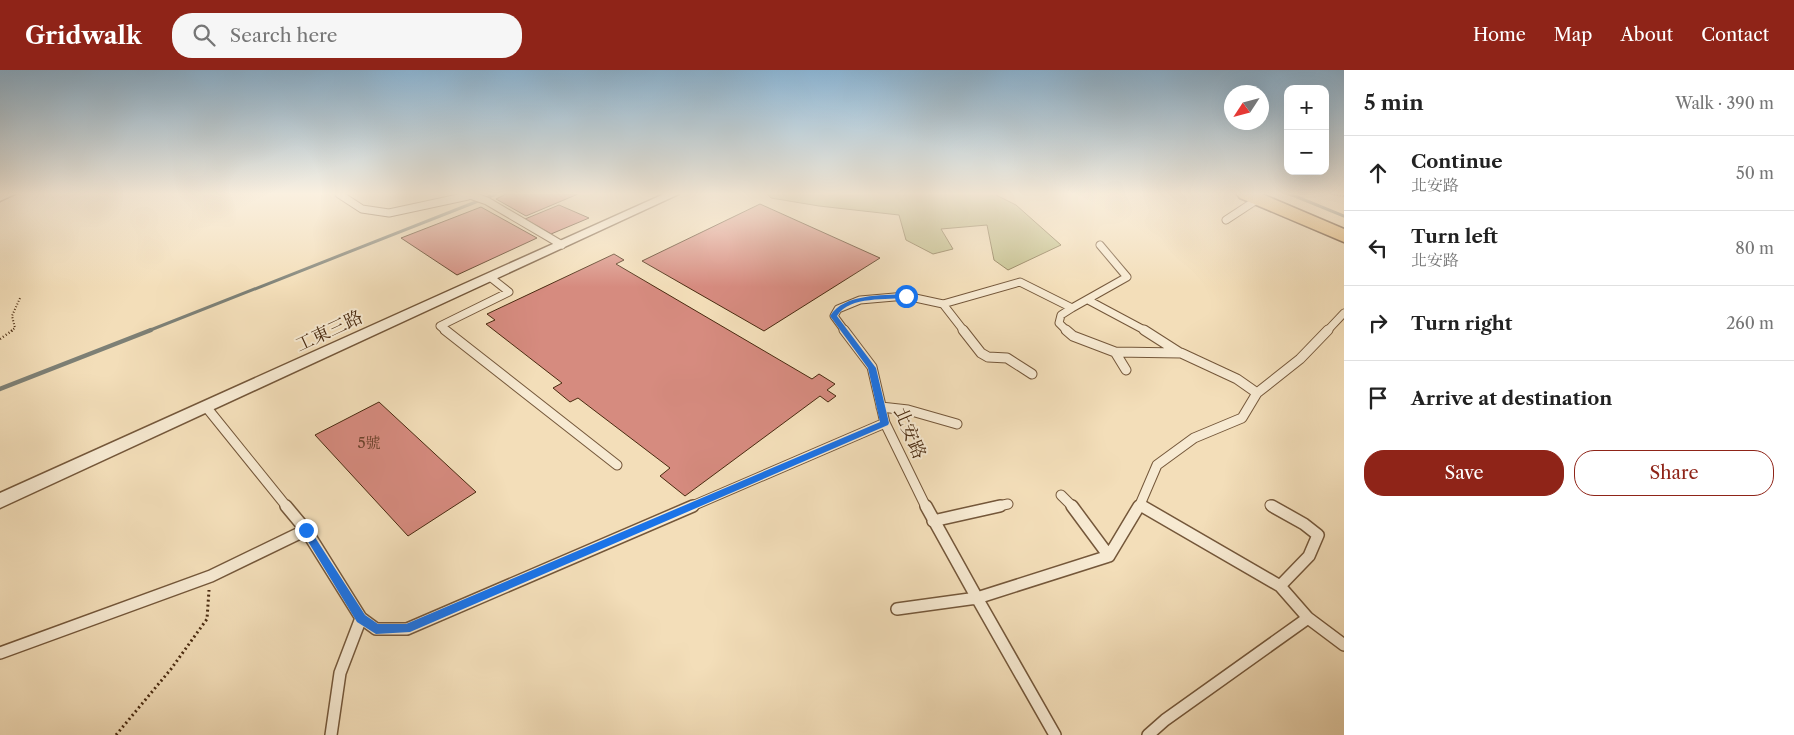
<!DOCTYPE html>
<meta charset="utf-8">
<style>
body{margin:0;font-family:"Libre Caslon Text","Noto Serif TC",serif;background:#f6f6f6;color:#222}
.controls{position:absolute;right:15px;top:15px;display:grid;overflow:hidden;border-radius:10px;box-shadow:0 5px 20px #0002}
.controls button{width:45px;height:45px;display:grid;place-items:center;padding:0;border:0;border-bottom:1px solid #e0e0e0;background:#fff;color:#222;font:25px sans-serif}
.compass{position:absolute;left:1224px;top:15px;width:45px;height:45px;border-radius:50%;background:#fff;box-shadow:0 5px 20px #0002;rotate:234deg}
.stop{position:absolute;width:15px;height:15px;margin:-11px;border:4px solid #1a73e8;border-radius:50%;background:#fff}
.stop.end{background:#1a73e8;border-color:#fff;box-shadow:0 1px 5px #0008}
.list{margin:0;padding:0;list-style:none}
h2{display:flex;justify-content:space-between;align-items:center;height:65px;margin:0;padding:0 20px;font-size:21px}
h2 small{font-size:16px;font-weight:400;color:#767676}
.list li{display:grid;grid-template-columns:32px 1fr auto;gap:15px;align-items:center;box-sizing:border-box;height:75px;padding:0 20px;border-top:1px solid #e0e0e0}
.list b{display:block;font-size:19px;white-space:nowrap}
.list p{margin:0;font-size:16px;white-space:nowrap;color:#767676}
.list em{font-size:16px;font-style:normal;color:#767676}
.actions{display:flex;gap:10px;padding:15px 20px}
.actions a{flex:1;padding:11px 0;border:1px solid #8f2418;border-radius:20px;text-align:center;font-size:18px;color:#8f2418}
.actions .main{background:#8f2418;color:#fff}
.icon{flex:none;width:28px;height:28px;fill:none;stroke:currentColor;stroke-width:2;stroke-linecap:round;stroke-linejoin:round}
.map{position:relative;flex:none;width:1344px;height:665px;overflow:hidden}
header{display:flex;align-items:center;gap:30px;box-sizing:border-box;height:70px;padding:0 25px;background:#8f2418;color:#fff}
header strong{font-size:24px}
nav{display:flex;gap:28px;margin-inline-start:auto;font-size:18px}
.search{width:350px;height:45px;background:#f6f6f6;display:flex;align-items:center;gap:12px;box-sizing:border-box;padding:0 18px;border-radius:20px;color:#767676;font-size:19px}
main{display:flex}
aside{flex:1;background:#fff}
.map>svg:first-child{display:block}
.green{fill:#c2bf8a;stroke:#86744d}
.lines{fill:none;stroke-linecap:round;stroke-linejoin:round}
.stream-far1{stroke:#7d8076;stroke-width:3}
.stream{stroke:#7d8076;stroke-width:4.5}
.building{fill:#d68b7f;stroke:#492a10}
.service-far2-casing{stroke:#74573a;stroke-width:9}
.service-far1-casing{stroke:#74573a;stroke-width:11}
.service-casing{stroke:#74573a;stroke-width:14}
.minor-casing{stroke:#74573a;stroke-width:3}
.primary-casing{stroke:#492a10;stroke-width:3}
.path-far2{stroke:#492a10;stroke-width:2;stroke-dasharray:1 2;stroke-linecap:butt}
.path-far1{stroke:#492a10;stroke-width:2.5;stroke-dasharray:1 2.5;stroke-linecap:butt}
.path{stroke:#492a10;stroke-width:3;stroke-dasharray:2 3;stroke-linecap:butt}
.service-far2{stroke:#f7ead2;stroke-width:7}
.service-far1{stroke:#f7ead2;stroke-width:9}
.service{stroke:#f7ead2;stroke-width:11}
.minor{fill:#f7ead2;fill-rule:evenodd}
.primary{fill:#eabf7c;fill-rule:evenodd}
.route{fill:#1a73e8}
.labels{text-anchor:middle;dominant-baseline:central;stroke-width:4;stroke-linejoin:round;paint-order:stroke}
.number-label{font-size:15px;fill:#6c422c}
.street-label{font-size:18px;fill:#492a10;stroke:#f7ead2}
</style>
<header>
<strong>Gridwalk</strong>
<div class="search"><svg class="icon" aria-label="search" viewBox="0 0 24 24"><circle cx="10" cy="10" r="6"/><path d="M15 15l6 6"/></svg>Search here</div>
<nav><a>Home</a><a>Map</a><a>About</a><a>Contact</a></nav>
</header>
<main>
<div class="map">
<svg width="1344" height="665" viewBox="0 0 1344 665">
<rect width="100%" height="100%" fill="#f3deb9"/>
<filter id="stains"><feTurbulence type="fractalNoise" baseFrequency=".004" numOctaves="4"/><feColorMatrix values="0 0 0 0 .2 0 0 0 0 .09 0 0 0 0 .02 0 0 0 .5 -.17"/></filter>
<radialGradient id="worn" r=".72"><stop offset=".6" stop-color="#630" stop-opacity="0"/><stop offset="1" stop-color="#630" stop-opacity=".3"/></radialGradient>
<path class="green" d="M767 124H994L1016 135 1061 175 1008 200 994 190 987 155 941 159 953 179 933 184 906 170 899 145 819 136 771 128Z"/>
<g class="lines">
<path class="stream-far1" d="M1290 124 1344 146
M148 261 496 124"/>
<path class="stream" d="M0 319 151 260"/>
</g>
<path class="building" d="M506 124H578L526 146 496 129Z
M760 134 880 188 764 261 642 191Z
M559 135 589 148 551 164 525 149Z
M481 137 537 168 457 205 401 168Z
M614 184 624 190 616 194 812 309 819 304 835 314 827 320 836 326 828 332 820 326 685 426 660 406 670 398 578 328 570 332 553 318 562 313 486 254 495 250 487 244Z
M379 332 476 422 408 466 315 365Z"/>
<g class="lines">
<defs>
<path id="service-far2" d="M339 124 362 139 389 143 468 126
M467 124 487 131 562 175
M1226 150 1258 129
M1088 230 1146 261
M943 234 964 261
M1072 238 1127 207 1100 175
M446 261 440 256 509 222 490 207
M845 261 834 246 838 239 860 230 906 226 943 234 1020 212 1072 238 1061 245 1059 253 1067 261
M1327 261 1344 243"/>
<path id="service-far1" d="M445 260 617 395
M844 260 872 297 885 353 926 437
M963 260 981 283 988 287 1007 288 1032 304
M1066 260 1073 266 1115 282 1181 283 1237 309 1257 323 1242 348 1194 368 1157 395 1139 437
M1144 260 1180 283
M1115 282 1126 300
M1257 323 1300 289 1328 260
M881 337 908 340 957 354
M207 338 287 437
M1061 425 1073 437
M1140 435 1144 437
M1270 435 1274 437
M690 437 885 353
M994 437 1008 434"/>
<path id="service" d="M286 436 306 460 361 548 376 559H407L693 436
M926 436 977 528
M1072 436 1109 486
M1142 436 1280 516 1308 548 1344 575
M1272 436 1304 454 1318 465 1309 486 1280 516
M933 451 1000 436
M977 528 1055 665
M977 528 1109 486 1139 436
M897 539 977 528
M0 583 211 506 306 460
M331 665 340 603 361 548
M1148 665 1165 650 1308 548"/>
<path id="minor" d="M0 124H15L0 131Z
M664 124H679L0 438V423Z"/>
<path id="primary" d="M1237 124H1262L1344 159V172L1240 128Z"/>
</defs>
<use href="#service-far2" class="service-far2-casing"/>
<use href="#service-far1" class="service-far1-casing"/>
<use href="#service" class="service-casing"/>
<use href="#minor" class="minor-casing"/>
<use href="#primary" class="primary-casing"/>
<path class="path-far2" d="M1331 124 1344 126
M11 261 15 258 12 246 20 228"/>
<path class="path-far1" d="M0 269 13 260"/>
<path class="path" d="M116 665 171 599 207 549 209 520"/>
<use href="#service-far2" class="service-far2"/>
<use href="#service-far1" class="service-far1"/>
<use href="#service" class="service"/>
<use href="#minor" class="minor"/>
<use href="#primary" class="primary"/>
</g>
<linearGradient id="sky" x2="0" y2="1"><stop stop-color="#8bb6d6"/><stop offset="0.57" stop-color="#faf0e0"/><stop offset="1" stop-color="#faf0e0" stop-opacity="0"/></linearGradient>
<rect width="1344" height="217" fill="url(#sky)"/>
<path class="route" d="M906 224 909 226 908 227C887 231 850 225 837 246L876 298 889 353 888 355 410 562 376 564 357 552 301 460 306 457 309 458 365 545 378 554H406L880 352 868 298 830 246C845 223 881 226 906 224Z"/>
<g class="labels">
<g class="number-label">
<text x="369" y="372">5號</text>
</g>
<g class="street-label">
<text transform="translate(329 261) rotate(-25)">工東三路</text>
<text transform="translate(910 363) rotate(67)">北安路</text>
</g>
</g>
<rect width="100%" height="100%" filter="url(#stains)"/>
<rect width="100%" height="100%" fill="url(#worn)"/>
</svg>
<div class="controls">
<button>+</button>
<button>−</button>
</div>
<svg class="compass" viewBox="-18 -18 36 36"><path d="M0-13l5 13h-10z" fill="#e53935"/><path d="M0 13l5-13h-10z" fill="#767676"/></svg>
<div class="stop" style="left:906px;top:226px"></div>
<div class="stop end" style="left:306px;top:460px"></div>
</div>
<aside>
<h2>5 min<small>Walk · 390 m</small></h2>
<ul class="list">
<li><svg class="icon" aria-label="ahead" viewBox="0 0 24 24"><path d="M12 20V5M6 11l6-6 6 6"/></svg><div><b>Continue</b><p>北安路</p></div><em>50 m</em></li>
<li><svg class="icon" aria-label="left" viewBox="0 0 24 24"><path d="M17 20v-9H6M10 6l-5 5 5 5"/></svg><div><b>Turn left</b><p>北安路</p></div><em>80 m</em></li>
<li><svg class="icon" aria-label="right" viewBox="0 0 24 24"><path d="M7 20v-9h11M14 6l5 5-5 5"/></svg><div><b>Turn right</b></div><em>260 m</em></li>
<li><svg class="icon" aria-label="arrive" viewBox="0 0 24 24"><path d="M6 21V4h12l-3 4 3 4H6"/></svg><div><b>Arrive at destination</b></div></li>
</ul>
<div class="actions"><a class="main">Save</a><a>Share</a></div>
</aside>
</main>
